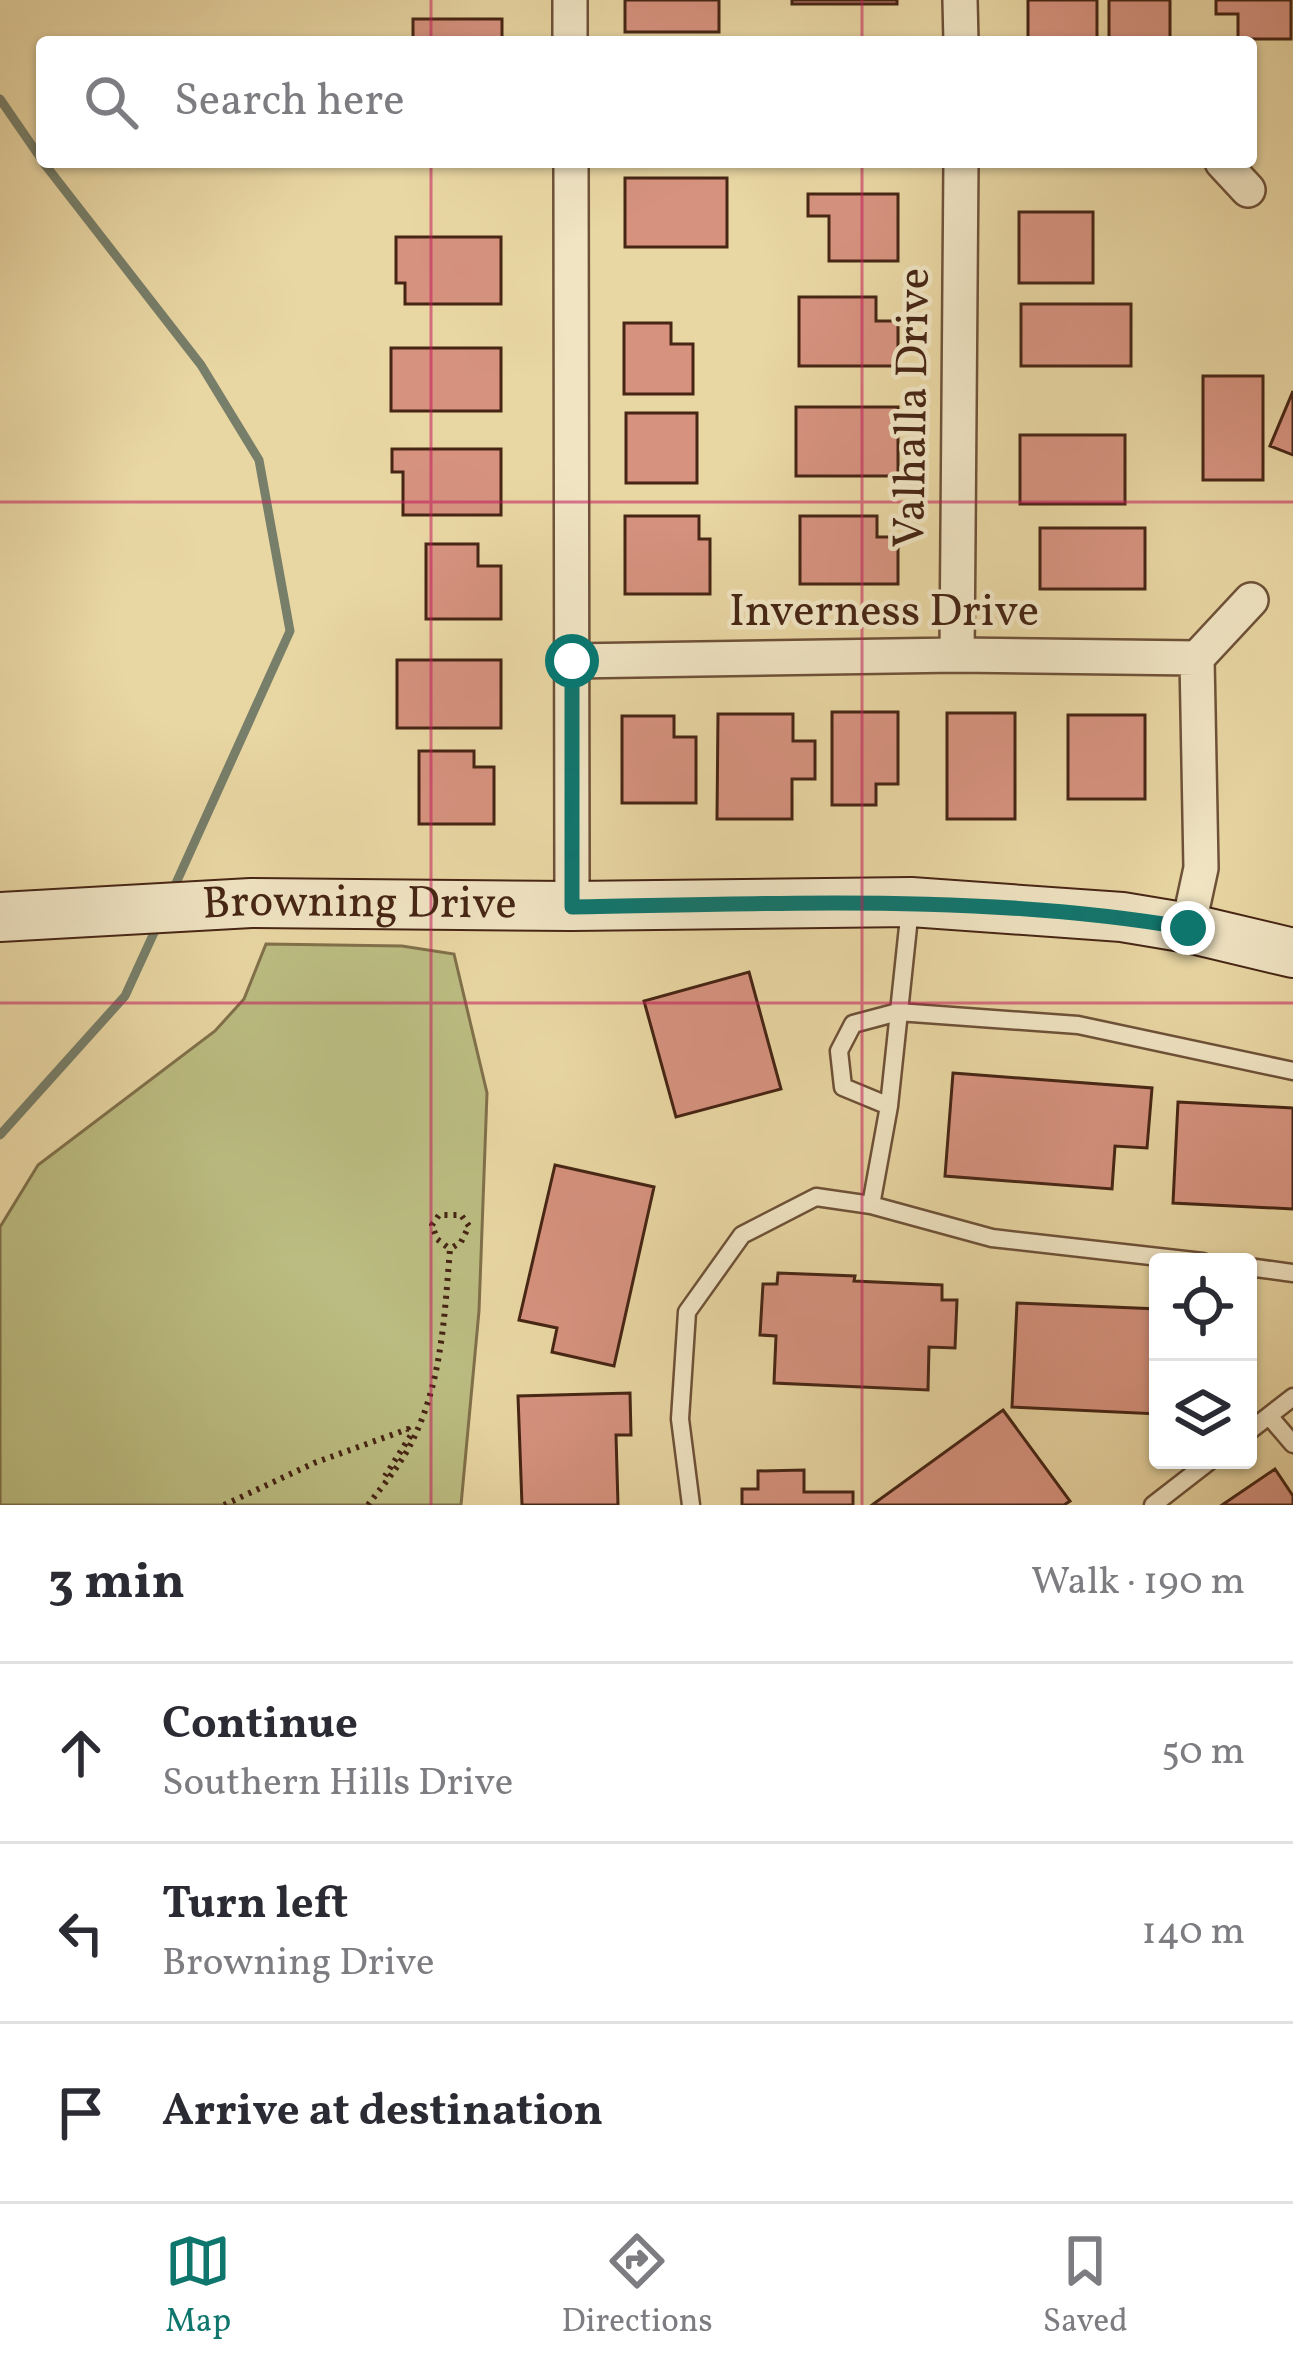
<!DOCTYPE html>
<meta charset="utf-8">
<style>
body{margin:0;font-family:Vollkorn,serif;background:#f2f2f3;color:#2b2b33}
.controls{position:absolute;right:36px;bottom:36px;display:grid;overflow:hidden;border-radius:12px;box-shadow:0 3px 9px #0004}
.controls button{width:108px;height:108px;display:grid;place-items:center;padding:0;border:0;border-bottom:3px solid #e1e1e2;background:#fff;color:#2b2b33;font:60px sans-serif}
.stop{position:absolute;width:36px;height:36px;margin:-27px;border:9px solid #0f766e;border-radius:50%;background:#fff}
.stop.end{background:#0f766e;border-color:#fff;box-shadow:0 3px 12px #0008}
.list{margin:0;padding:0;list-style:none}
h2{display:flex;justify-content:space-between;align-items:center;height:156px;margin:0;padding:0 48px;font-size:51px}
h2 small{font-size:39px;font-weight:400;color:#7c7c81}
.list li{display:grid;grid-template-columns:78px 1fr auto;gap:36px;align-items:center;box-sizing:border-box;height:180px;padding:0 48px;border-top:3px solid #e1e1e2}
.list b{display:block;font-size:45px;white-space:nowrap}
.list p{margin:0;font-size:39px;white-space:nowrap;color:#7c7c81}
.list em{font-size:39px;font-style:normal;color:#7c7c81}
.icon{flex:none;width:66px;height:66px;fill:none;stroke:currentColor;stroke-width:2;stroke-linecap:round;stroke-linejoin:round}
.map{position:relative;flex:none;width:1293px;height:1505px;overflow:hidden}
.search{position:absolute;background:#fff;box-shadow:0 3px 9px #0004;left:36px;right:36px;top:36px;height:132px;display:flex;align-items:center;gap:30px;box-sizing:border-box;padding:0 42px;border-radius:12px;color:#7c7c81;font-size:45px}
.sheet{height:696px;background:#fff}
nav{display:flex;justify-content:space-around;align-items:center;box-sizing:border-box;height:168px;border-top:3px solid #e1e1e2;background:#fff;font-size:33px;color:#7c7c81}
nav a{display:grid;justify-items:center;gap:6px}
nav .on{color:#0f766e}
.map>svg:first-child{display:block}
.green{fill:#bbbc81;stroke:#80704a;stroke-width:3}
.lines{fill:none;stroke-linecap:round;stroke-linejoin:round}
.stream{stroke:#777e69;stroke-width:9}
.building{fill:#d6927f;stroke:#462514;stroke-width:3}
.lane-casing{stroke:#6e5138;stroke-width:21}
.street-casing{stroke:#6e5138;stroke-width:38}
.secondary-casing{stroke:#462514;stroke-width:52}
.path{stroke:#462514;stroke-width:6;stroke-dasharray:3 6;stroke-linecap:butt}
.lane{stroke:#f0e4c3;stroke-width:16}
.street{stroke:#f0e4c3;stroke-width:33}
.secondary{stroke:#f0e4c3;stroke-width:48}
.route{stroke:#0f766e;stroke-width:15}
.grid{fill:none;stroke:#c2185b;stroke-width:3;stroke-opacity:0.55}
.labels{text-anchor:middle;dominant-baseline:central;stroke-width:9;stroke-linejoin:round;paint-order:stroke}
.street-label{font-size:45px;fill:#462514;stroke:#f0e4c3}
</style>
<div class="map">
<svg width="1293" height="1505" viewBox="0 0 1293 1505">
<rect width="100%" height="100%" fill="#e8d6a3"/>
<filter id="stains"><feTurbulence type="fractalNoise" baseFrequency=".00167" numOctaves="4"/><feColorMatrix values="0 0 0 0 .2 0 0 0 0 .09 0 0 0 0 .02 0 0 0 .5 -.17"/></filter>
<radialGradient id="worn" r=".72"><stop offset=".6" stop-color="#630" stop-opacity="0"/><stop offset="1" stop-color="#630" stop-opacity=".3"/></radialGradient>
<path class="green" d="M266 944 402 946 454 954 487 1093 479 1311 461 1505H0V1227L38 1165 215 1031 244 999Z"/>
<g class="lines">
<path class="stream" d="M0 99 42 160
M43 162 201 365 259 460 290 631 172 892
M0 1135 125 996 158 924"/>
</g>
<path class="building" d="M625 0H719V32H625Z
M792 0H897V4H792Z
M1028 0H1097V42H1028Z
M1109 0H1170V42H1109Z
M1216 0H1291V39H1238V14H1216Z
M413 19H502V42H413Z
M625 178H727V247H625Z
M808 194H898V261H829V216H808Z
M1019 212H1093V283H1019Z
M396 237H501V304H405V283H396Z
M799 297H876V321H898V366H799Z
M1021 304H1131V366H1021Z
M624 323H671V344H693V394H624Z
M391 348H501V411H391Z
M1203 376H1263V480H1203Z
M1293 391V455L1270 446Z
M796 407H898V476H796Z
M626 413H697V483H626Z
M1020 435H1125V504H1020Z
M392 449H501V515H403V472H392Z
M625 516H699V539H710V594H625Z
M800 516H877V537H898V584H800Z
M1040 528H1145V589H1040Z
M426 544H478V566H501V619H426Z
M397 660H501V728H397Z
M832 712H898V784H876V805H832Z
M947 713H1015V819H947Z
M718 714H793V741H815V779H792V819H717Z
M1068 715H1145V799H1068Z
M622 716H674V737H696V803H622Z
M419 751H474V767H494V824H419Z
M749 972 781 1089 676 1117 644 1001Z
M953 1073 1152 1088 1147 1148 1115 1146 1112 1189 945 1176Z
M1178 1102 1293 1108V1209L1173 1203Z
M555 1165 654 1187 614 1366 552 1352 557 1328 519 1320Z
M778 1273 855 1276 854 1281 942 1285V1300H957L955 1348 929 1347 928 1390 774 1383 776 1336 760 1335 763 1284H777Z
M1017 1303 1158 1309V1414L1012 1407Z
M630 1393 631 1435H616L618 1505H522L518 1396Z
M1003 1410 1070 1501 1064 1505H872Z
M1275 1469 1293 1496V1505H1222Z
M804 1470V1492H853V1505H742V1489H758V1471Z"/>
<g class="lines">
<defs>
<path id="lane" d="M889 1106 843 1087 839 1051 853 1024 898 1012 1078 1025 1293 1071
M871 1205 889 1106 910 908
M1248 1267 1293 1273
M1269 1416 1293 1444
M1248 1432 1293 1397
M691 1505 680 1419 687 1312 742 1235 816 1197 871 1205 992 1238 1203 1262
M1153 1505 1211 1460"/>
<path id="street" d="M570 0V42
M960 0 961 42
M571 162 572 906
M1222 162 1248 190
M957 655 961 162
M1197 658 1251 600
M572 661 957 655 1197 658
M1188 928 1201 868 1197 658"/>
<g id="secondary">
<path id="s1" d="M0 917 251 903 572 906 911 902 1122 917 1188 928 1293 953"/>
</g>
</defs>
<use href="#lane" class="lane-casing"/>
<use href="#street" class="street-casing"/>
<use href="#secondary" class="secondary-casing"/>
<path class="path" d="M224 1505 314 1463 408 1429 411 1435 385 1476
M368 1505C381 1488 396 1470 407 1451 442 1388 444 1320 450 1249L461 1242 469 1226 461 1215H439L432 1225 437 1239 450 1249"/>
<use href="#lane" class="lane"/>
<use href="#street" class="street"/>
<use href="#secondary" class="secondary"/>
</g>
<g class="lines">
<path class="route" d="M572 661V907C778 904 985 893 1188 928"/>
</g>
<path class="grid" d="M431 0V42M862 0V42M431 162V1505M862 162V1505M0 502H1293M0 1003H1293"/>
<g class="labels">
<g class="street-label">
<text transform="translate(914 408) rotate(-89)">Valhalla Drive</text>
<text x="884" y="613">Inverness Drive</text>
<text stroke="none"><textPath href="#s1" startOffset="360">Browning Drive</textPath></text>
</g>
</g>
<rect width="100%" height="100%" filter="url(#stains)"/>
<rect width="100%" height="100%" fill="url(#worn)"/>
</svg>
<div class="controls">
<button><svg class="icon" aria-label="locate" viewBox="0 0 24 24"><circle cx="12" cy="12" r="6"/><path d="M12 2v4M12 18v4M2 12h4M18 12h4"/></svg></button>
<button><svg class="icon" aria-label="layers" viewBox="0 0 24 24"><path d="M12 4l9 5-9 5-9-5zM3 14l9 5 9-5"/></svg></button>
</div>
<div class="stop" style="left:572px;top:661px"></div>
<div class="stop end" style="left:1188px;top:928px"></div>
<div class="search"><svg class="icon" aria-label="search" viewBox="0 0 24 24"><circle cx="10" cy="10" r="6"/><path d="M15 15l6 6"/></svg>Search here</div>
</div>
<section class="sheet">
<h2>3 min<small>Walk · 190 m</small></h2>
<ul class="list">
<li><svg class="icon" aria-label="ahead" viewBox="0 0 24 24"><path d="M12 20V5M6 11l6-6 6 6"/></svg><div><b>Continue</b><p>Southern Hills Drive</p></div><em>50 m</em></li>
<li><svg class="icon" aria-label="left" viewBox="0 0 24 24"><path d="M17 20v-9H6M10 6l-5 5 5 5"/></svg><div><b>Turn left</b><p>Browning Drive</p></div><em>140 m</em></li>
<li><svg class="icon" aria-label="arrive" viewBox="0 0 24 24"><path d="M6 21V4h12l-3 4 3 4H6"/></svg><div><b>Arrive at destination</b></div></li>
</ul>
</section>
<nav>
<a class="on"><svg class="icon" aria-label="map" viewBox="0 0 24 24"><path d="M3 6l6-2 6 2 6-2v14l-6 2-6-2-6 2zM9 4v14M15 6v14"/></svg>Map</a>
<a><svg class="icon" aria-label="directions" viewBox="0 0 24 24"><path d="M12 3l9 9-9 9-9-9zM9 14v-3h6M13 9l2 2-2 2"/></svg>Directions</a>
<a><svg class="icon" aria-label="saved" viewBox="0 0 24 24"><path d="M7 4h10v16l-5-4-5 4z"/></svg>Saved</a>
</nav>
